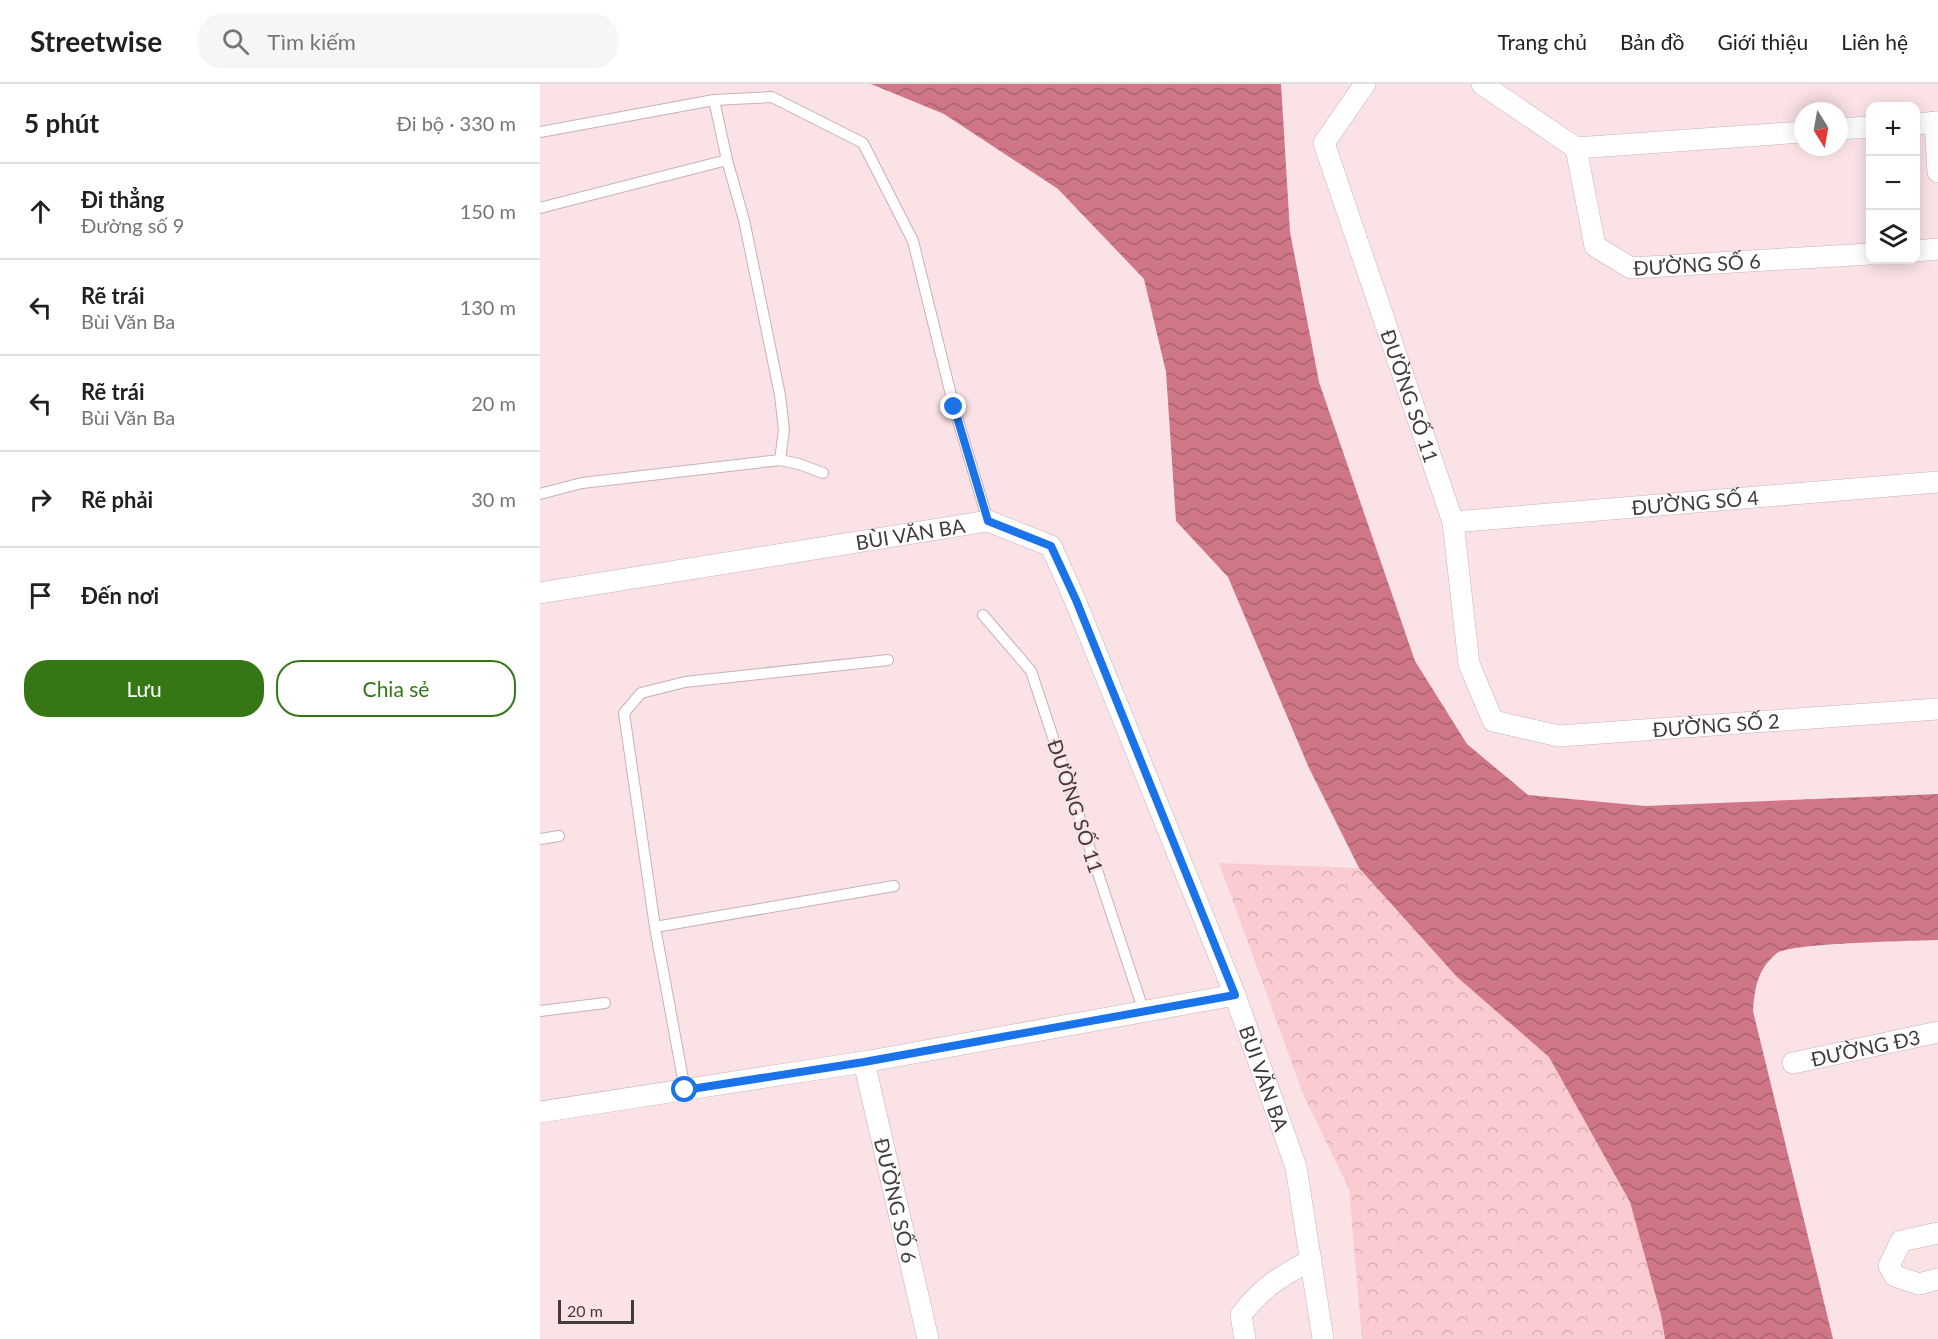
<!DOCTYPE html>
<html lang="vi">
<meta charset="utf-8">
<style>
body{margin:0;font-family:Lato,sans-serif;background:#f6f6f6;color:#202124}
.controls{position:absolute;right:18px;top:18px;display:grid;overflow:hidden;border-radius:12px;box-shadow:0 3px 15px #0003}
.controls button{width:54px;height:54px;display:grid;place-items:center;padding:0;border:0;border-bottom:2px solid #e0e0e0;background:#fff;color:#202124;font:30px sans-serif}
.compass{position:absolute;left:1254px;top:18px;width:54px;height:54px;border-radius:50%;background:#fff;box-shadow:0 3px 15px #0003;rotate:169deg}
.scale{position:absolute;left:18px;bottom:15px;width:76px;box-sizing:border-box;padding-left:6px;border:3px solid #433a3b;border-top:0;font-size:16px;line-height:21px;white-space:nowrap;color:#433a3b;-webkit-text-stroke:4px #fbe2e6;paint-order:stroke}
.stop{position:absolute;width:18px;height:18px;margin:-14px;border:4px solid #1a73e8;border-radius:50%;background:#fff}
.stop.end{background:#1a73e8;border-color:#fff;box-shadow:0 2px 6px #0008}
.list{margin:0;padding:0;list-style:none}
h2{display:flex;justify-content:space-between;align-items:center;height:78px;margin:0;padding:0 24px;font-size:26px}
h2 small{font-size:20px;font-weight:400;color:#757577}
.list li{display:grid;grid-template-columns:39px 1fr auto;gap:18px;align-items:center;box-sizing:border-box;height:96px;padding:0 24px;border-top:2px solid #e0e0e0}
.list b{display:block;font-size:22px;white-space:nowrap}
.list p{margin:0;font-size:20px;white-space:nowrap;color:#757577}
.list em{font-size:20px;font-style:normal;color:#757577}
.actions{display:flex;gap:12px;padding:18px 24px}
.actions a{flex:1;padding:14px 0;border:2px solid #357715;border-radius:24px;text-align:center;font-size:21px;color:#357715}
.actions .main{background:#357715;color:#fff}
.icon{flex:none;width:33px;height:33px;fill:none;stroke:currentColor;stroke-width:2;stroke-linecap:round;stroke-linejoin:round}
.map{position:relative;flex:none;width:1398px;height:1255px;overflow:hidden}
header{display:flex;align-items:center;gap:36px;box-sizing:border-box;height:84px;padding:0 30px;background:#fff;border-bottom:2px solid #e0e0e0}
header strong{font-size:28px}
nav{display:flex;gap:33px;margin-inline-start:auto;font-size:21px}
.search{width:420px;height:54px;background:#f6f6f6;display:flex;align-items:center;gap:15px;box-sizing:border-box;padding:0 21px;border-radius:24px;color:#757577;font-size:22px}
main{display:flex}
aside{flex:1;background:#fff}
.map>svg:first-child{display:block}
.forest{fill:url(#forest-crowns)}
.water{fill:url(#water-waves)}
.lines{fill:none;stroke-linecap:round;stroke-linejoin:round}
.service-casing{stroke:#c8b1b4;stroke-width:12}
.minor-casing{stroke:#c8b1b4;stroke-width:22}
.service{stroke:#fff;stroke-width:10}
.minor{stroke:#fff;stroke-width:21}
.route{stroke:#1a73e8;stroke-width:8}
.labels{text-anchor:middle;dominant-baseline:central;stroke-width:4.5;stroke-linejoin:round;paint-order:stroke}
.street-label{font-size:20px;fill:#433a3b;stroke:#fbe2e6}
</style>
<header>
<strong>Streetwise</strong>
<div class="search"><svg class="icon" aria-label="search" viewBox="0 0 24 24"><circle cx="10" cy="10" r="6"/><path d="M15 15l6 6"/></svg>Tìm kiếm</div>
<nav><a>Trang chủ</a><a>Bản đồ</a><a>Giới thiệu</a><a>Liên hệ</a></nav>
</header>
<main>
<aside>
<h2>5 phút<small>Đi bộ · 330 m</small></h2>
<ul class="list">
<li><svg class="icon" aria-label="ahead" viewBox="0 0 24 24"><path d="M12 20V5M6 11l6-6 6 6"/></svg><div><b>Đi thẳng</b><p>Đường số 9</p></div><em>150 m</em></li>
<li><svg class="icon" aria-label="left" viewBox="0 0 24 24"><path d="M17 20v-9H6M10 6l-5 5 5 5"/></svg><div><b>Rẽ trái</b><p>Bùi Văn Ba</p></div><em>130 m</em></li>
<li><svg class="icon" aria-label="left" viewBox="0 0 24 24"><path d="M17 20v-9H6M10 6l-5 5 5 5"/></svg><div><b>Rẽ trái</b><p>Bùi Văn Ba</p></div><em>20 m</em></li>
<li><svg class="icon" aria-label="right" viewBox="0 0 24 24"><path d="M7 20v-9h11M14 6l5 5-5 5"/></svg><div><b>Rẽ phải</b></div><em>30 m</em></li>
<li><svg class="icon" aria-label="arrive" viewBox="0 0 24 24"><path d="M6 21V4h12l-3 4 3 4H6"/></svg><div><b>Đến nơi</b></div></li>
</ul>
<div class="actions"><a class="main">Lưu</a><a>Chia sẻ</a></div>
</aside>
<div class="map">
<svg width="1398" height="1255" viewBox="0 0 1398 1255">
<defs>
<pattern id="forest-crowns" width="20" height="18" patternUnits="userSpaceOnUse" patternTransform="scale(1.5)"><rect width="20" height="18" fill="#fbcbd2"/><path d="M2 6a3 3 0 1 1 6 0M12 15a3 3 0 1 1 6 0" fill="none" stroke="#d8afb5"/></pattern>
<pattern id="water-waves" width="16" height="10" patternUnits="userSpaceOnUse" patternTransform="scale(1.5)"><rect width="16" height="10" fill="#d07787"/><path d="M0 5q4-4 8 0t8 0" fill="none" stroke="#aa6370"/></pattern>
</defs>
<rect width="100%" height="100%" fill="#fbe2e6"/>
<path class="forest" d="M679 779 819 784 917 893 1009 973 1090 1118 1121 1231 1125 1255H822L809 1105 764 1012Z"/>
<path class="water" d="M331 0H741L750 148 779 298 875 577 927 660 988 711 1105 722 1398 710V856C1373 857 1250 859 1237 869 1217 886 1215 903 1213 927L1293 1255H1125L1121 1231 1090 1118 1009 973 917 893 819 784 769 684 688 493 636 437 626 288 604 195 518 105 404 30Z"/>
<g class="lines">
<defs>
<path id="service" d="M0 48 174 16 232 13 323 59 373 157 414 323 448 437
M0 124 187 76
M240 376 259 380 283 389
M0 410 42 399 240 376 244 346 240 311 204 136 187 76 174 16
M443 531 491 587 604 928
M0 755 19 752
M115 843 354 802
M0 927 65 919
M145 1006 115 843 84 629 101 609 145 598 348 576"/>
<g id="minor">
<path id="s1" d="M825 0 784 59 913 438 929 580 953 637 1019 652 1398 625"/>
<path d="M942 0 1036 64 1263 48"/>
<path d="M1395 38 1398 88"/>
<path d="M1376 40 1398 38"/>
<path d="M1299 45 1330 43"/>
<path id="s2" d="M1036 64 1055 162 1091 184 1330 170"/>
<path d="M1376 167 1398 165"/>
<path id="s3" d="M913 438 1398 398"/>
<path id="s4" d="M0 509 448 437 511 462 535 516 695 911 756 1083 783 1255"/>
<path id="s5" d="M324 978 388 1255"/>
<path id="s6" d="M1253 979 1398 948"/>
<path d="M0 1028 324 978 695 911"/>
<path d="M1398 1149 1361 1157 1349 1182 1355 1192 1379 1200 1398 1195"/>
<path d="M705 1255 701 1231C721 1204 741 1192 771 1176"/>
</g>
</defs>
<use href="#service" class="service-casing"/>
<use href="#minor" class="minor-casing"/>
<use href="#service" class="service"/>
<use href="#minor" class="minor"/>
</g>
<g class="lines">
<path class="route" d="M145 1006 324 978 695 911 536 516 511 462 448 437 414 323"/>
</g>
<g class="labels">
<g class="street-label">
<text stroke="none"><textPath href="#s2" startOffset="208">ĐƯỜNG SỐ 6</textPath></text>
<text stroke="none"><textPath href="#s1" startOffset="339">ĐƯỜNG SỐ 11</textPath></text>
<text stroke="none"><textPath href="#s3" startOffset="243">ĐƯỜNG SỐ 4</textPath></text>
<text stroke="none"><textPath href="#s4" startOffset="375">BÙI VĂN BA</textPath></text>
<text stroke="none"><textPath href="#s1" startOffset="902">ĐƯỜNG SỐ 2</textPath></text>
<text transform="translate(536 722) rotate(72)">ĐƯỜNG SỐ 11</text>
<text stroke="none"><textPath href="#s6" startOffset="74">ĐƯỜNG Đ3</textPath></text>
<text stroke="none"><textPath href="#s4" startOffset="1095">BÙI VĂN BA</textPath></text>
<text stroke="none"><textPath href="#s5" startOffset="142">ĐƯỜNG SỐ 6</textPath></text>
</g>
</g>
</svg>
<div class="controls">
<button>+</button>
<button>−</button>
<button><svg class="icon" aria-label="layers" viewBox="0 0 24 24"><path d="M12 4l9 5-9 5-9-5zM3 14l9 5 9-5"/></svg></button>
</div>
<svg class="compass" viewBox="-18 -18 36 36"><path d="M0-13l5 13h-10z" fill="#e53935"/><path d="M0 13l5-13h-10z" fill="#757577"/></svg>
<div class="scale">20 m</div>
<div class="stop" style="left:145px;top:1006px"></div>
<div class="stop end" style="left:414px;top:323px"></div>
</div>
</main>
